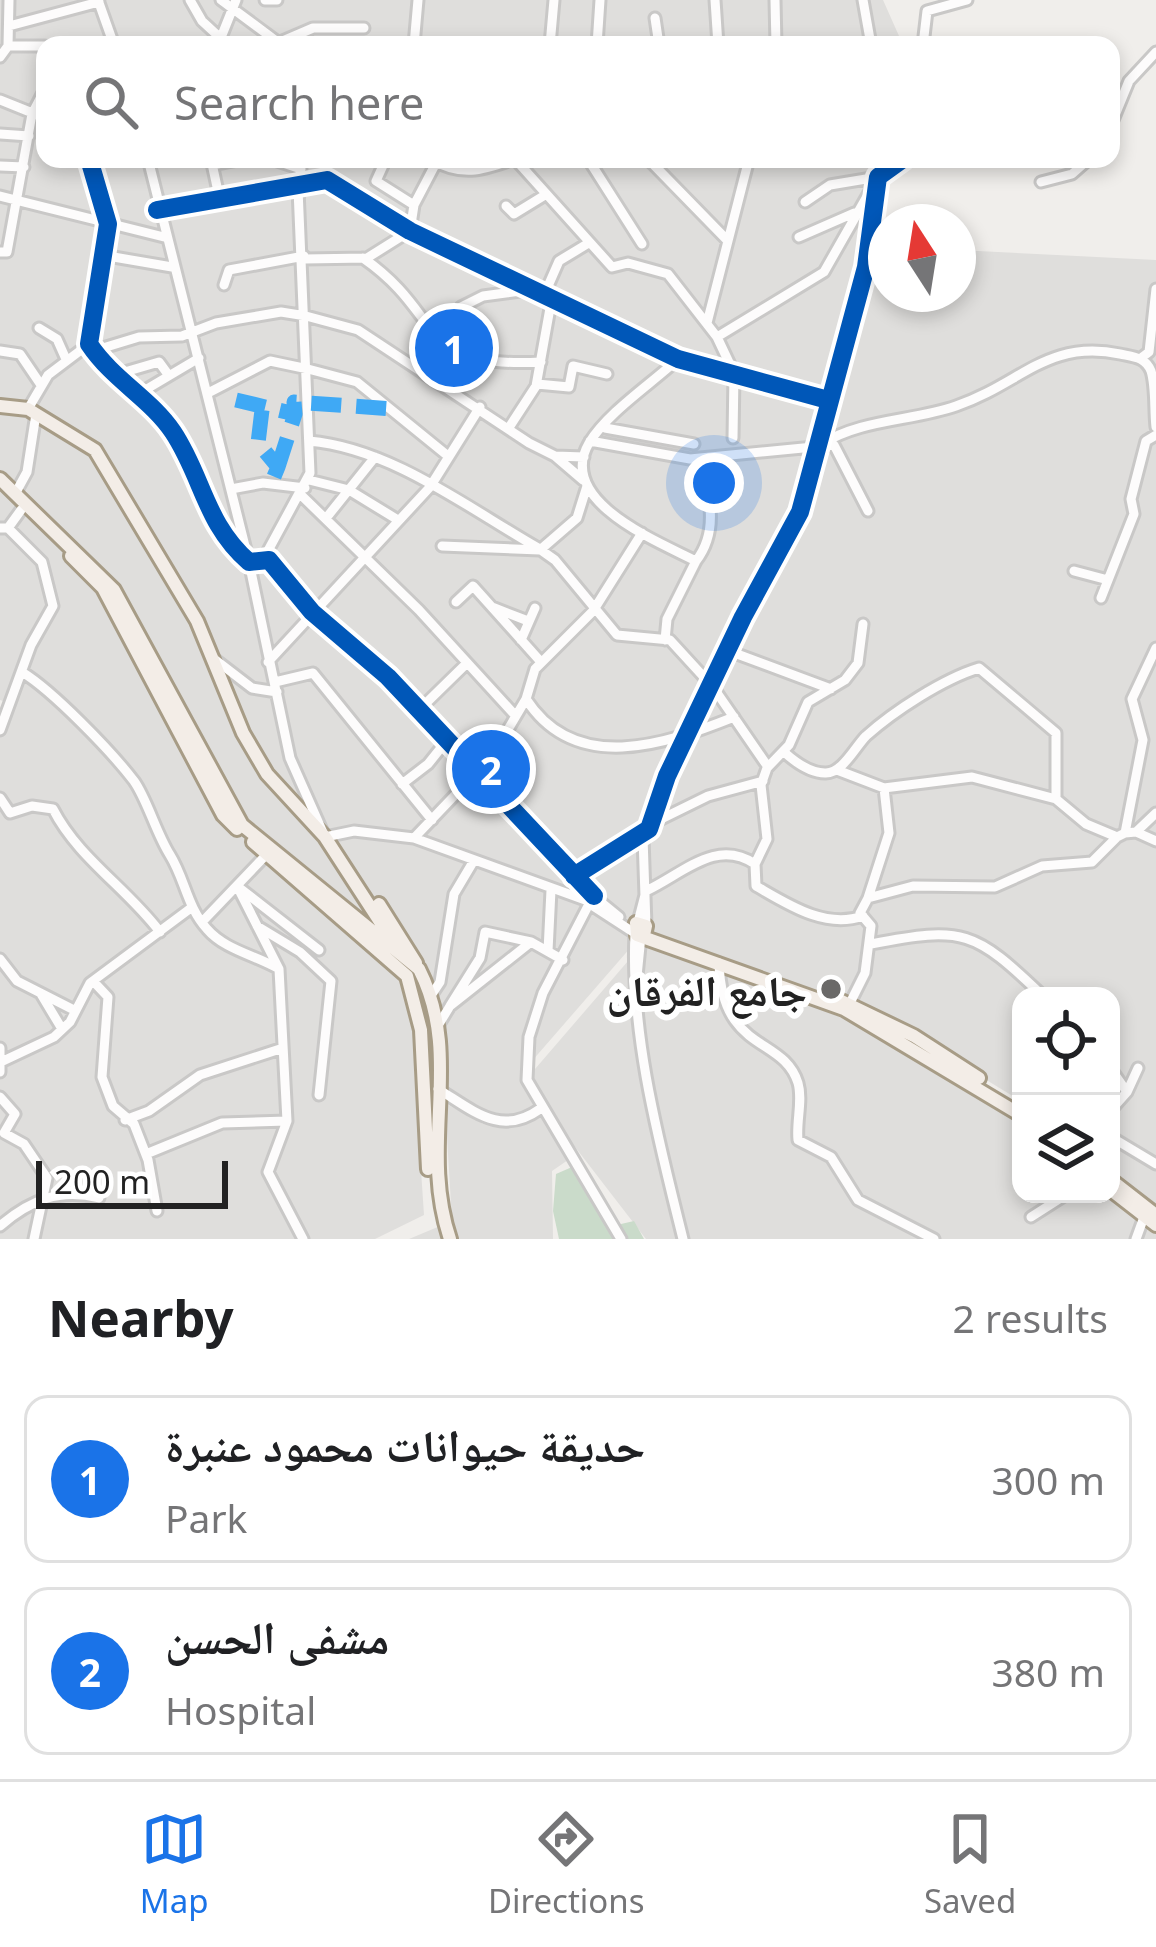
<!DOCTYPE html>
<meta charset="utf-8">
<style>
body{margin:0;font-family:"Noto Sans","Noto Naskh Arabic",sans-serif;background:#f2f2f2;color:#202124}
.controls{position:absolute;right:36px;bottom:36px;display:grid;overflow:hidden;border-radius:24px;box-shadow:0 6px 18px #0003}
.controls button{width:108px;height:108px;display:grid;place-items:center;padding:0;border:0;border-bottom:3px solid #e0e0e0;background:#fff;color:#202124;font:60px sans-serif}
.compass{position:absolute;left:868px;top:204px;width:108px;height:108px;border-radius:50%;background:#fff;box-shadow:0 6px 18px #0003;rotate:348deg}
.scale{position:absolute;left:36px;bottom:30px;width:192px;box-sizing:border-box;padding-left:12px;border:6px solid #222;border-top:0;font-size:33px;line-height:42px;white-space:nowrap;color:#222;-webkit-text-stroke:9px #fff;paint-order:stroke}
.you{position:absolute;left:714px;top:483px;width:42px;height:42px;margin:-30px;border:9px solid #fff;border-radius:50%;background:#1a73e8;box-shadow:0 0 0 18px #1a73e833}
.badge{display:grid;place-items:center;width:78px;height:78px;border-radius:50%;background:#1a73e8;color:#fff;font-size:39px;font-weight:700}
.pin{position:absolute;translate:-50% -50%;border:6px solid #fff;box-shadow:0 3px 12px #0006}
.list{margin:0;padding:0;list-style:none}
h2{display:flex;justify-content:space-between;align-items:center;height:156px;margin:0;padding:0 48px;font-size:51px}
h2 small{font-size:39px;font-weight:400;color:#757577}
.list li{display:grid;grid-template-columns:78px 1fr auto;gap:36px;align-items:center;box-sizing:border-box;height:168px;margin:0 24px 24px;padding:0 24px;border:3px solid #e0e0e0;border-radius:24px}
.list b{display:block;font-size:45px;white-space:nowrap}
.list p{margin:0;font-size:39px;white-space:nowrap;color:#757577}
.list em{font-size:39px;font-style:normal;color:#757577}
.icon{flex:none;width:66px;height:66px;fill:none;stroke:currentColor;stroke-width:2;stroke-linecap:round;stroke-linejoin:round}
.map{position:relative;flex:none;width:1156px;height:1239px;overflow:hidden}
.search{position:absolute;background:#fff;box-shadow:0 6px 18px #0003;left:36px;right:36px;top:36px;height:132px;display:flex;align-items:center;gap:30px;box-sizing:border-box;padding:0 42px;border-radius:24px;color:#757577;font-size:45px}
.sheet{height:540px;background:#fff}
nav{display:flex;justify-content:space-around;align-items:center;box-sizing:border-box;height:168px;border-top:3px solid #e0e0e0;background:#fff;font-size:33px;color:#757577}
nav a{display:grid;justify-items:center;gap:6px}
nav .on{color:#1a73e8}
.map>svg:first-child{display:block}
.residential{fill:#dfdedc}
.cemetery{fill:#cadbca}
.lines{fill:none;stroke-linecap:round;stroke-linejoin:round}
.minor-casing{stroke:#c9c8c7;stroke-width:15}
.major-casing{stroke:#a79c86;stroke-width:18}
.minor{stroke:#fdfcfc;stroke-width:9}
.major{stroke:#f3ede7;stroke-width:12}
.quiet{stroke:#3fa9f5;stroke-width:15;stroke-dasharray:30 15;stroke-linecap:butt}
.cycleway-casing{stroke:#fff;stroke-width:26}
.cycleway{stroke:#0057b8;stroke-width:18}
.poi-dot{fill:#6a6968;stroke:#fff;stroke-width:4.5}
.labels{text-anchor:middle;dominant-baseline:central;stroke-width:12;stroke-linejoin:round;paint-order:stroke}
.poi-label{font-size:42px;font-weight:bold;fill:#222;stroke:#fff;text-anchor:end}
</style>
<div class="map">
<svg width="1156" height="1239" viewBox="0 0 1156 1239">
<rect width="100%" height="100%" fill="#f0eeeb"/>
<path class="residential" d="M0 0H883L903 45H45V159H889L878 245 886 246V294H958V250L1156 260V1213L1111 1175V996H1021V1101L870 1009 645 931 525 1069 534 1109 518 1120 492 1117 414 1066 424 1215 375 1239H0V713L9 703 0 700Z
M647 939 862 1026 1021 1120V1194H1111L1156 1227V1239H646L535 1095 529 1076Z
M445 1103 483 1124 502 1126 541 1117 568 1160 552 1171 553 1239H409L452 1221Z"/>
<path class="cemetery" d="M572 1167 608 1227 634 1221 644 1239H559L553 1211 556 1174Z"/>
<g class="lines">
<defs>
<path id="minor" d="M98 0 114 45
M190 0 202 21 228 45
M221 0 279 43
M265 0H277
M715 0 718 45
M775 0 776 45
M863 0 871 45
M655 18 659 45
M9 26 99 2
M278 43 313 28H364
M218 45 236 0
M414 45 418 0
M469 45V44
M550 45 554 0
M597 45 600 0
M923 45 927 11 967 0
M8 46H45
M0 57 8 46 9 0
M0 100 45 118
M1111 125 1129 81 1156 52
M0 134 29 136
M89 159 108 224 89 344C113 380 151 399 173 432 203 477 205 524 249 562L269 560 312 612 388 677 594 896
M148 159 249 562 290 758 325 837 354 831 414 838 475 774
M211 159 219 196
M271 159 301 169
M386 159 376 181 414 205
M430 159C462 177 481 171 514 159
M515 159 612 267 628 263 668 274 717 337 734 373 733 438
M588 159 642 244
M648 159 728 241
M212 165 244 159
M0 166 24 167
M1041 182 1072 174 1089 159
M0 196 164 237
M805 202 830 185 878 177
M506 206 514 214 545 195
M157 210 327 180 410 231 678 359 828 400
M799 237 854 213
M0 252H7L32 114 45 89
M102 255 172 267
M363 258C448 317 412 369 541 362
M304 259 367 258 410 231 414 205 436 163
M224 285 229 270 304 256
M545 293 559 261 587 244
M461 307 483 296 535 289
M707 323 749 159
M39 328 57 339 65 357
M717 337 824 272 878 177 880 159
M0 351 20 354 41 385
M93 351 139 337 182 336 216 323 281 312 306 316 358 330 529 443 555 456 584 457
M1141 358 1149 352 1156 289
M678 359C651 384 608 412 589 443 555 501 659 542 696 561 720 530 709 494 699 459
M111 376 159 362 167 373
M537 384 569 387 573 366 607 374
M208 393 270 361 308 369 357 382 448 456
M135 396 199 358
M28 409 48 375 89 344
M510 426 536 386 552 297
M605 428 694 444
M309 441C391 448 468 508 538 548L555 560 617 635 670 640 713 687 768 767
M590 441 690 459 834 445 868 511
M822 444C861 419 913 421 956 406 1021 384 1047 339 1120 354 1134 357 1145 357 1151 371 1156 387 1154 410 1156 427
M555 456 583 480
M309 480 349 490 398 520
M231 489 263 483 305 488
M15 494 27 472 36 414
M301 495 419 610 514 714
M327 517 375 457
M0 528H8L21 510
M442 546 540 550 577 518 587 486
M264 558 310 473 298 189 302 159
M1074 571 1108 580
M1101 598 1134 514 1131 499 1146 441 1156 435
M456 602 473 586 541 662
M492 607 528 621
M521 640 535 608
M665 640 667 619 696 561
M729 651 831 689
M213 658 252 688 277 692
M268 662 430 487 480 407
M22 672C53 691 111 751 134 781 147 799 156 833 170 855 185 879 187 907 207 929 225 950 255 955 279 969L287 1121 268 1172 303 1239
M275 682 313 673 432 820
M526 699C575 775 664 745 734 717
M420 709 465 665
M0 730 31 645 53 606 42 562 8 528
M784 752C794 761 810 773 825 773 842 774 855 747 866 736 894 711 943 679 979 668L1056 733V799L1086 824 1117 837 1125 833 1143 740 1132 699 1156 648
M471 768 500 743 526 699 535 669 593 611 642 533
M837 770 884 788 972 777 1056 799
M402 784 428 764 448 739
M0 798 10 813 32 806 53 809C78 858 127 888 160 932
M651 824 708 796 763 781
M1136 832 1156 841
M1125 833 1136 832 1156 813
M643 837 646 926
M414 838 588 901
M574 876 649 829 667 776 743 617 800 512 866 267 878 177 903 159
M868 898 889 833 884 788
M597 899 619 917
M589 904 543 993 529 1037 527 1080 621 1239
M593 906 633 932
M863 916C825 929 789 905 756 886L755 864 767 839 761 785 767 768 789 745 808 702 845 680 858 663 863 624
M202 922 267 854
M638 922 646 891C684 873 716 838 755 864
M257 926 300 952 331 981 319 1095
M635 934C630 1034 659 1142 683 1239
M871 944C964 926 974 930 1043 996
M548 951 551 890
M0 959 17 981 74 1010
M719 963C722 1054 783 1035 798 1083 803 1100 796 1122 798 1140L831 1157 858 1200 934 1239
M279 969 237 886 319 950
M637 976 641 936
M93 981 108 997 102 1077 113 1106 134 1124 148 1160 157 1211
M41 994 62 1029
M432 994 440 982 454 894 473 862
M850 1003 865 973 871 926 860 913 868 898 913 886 995 887 1042 866 1092 862 1117 837
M450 1006 480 958 485 932 531 942 563 960
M439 1024 450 1006 531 942
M0 1048V1072
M3 1061 54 1037 70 1022 90 983 191 908
M1111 1069 1127 1092 1138 1068
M438 1089C474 1111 501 1137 540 1109
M0 1097 15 1114 4 1133 24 1144 47 1178 34 1239
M1111 1110 1127 1092
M125 1120 149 1111 200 1075 280 1049
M1111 1137 1156 1164
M146 1154 222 1123 287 1121
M1031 1217 1067 1194
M0 1226C30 1200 60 1188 99 1198
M1136 1239 1144 1217"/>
<path id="major" d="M0 406 28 409 95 450 197 621 243 733 267 774 325 837 393 942
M0 479 114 590 242 825 419 969C464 1057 418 1144 450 1239
M71 556 103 588 223 815 237 829
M253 842 407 976 421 1030 428 1169
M379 904 416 963
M644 935 646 926 636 923 637 935 844 1009 1021 1115
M835 998 914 1036 979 1078
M1111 1180 1156 1215
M1111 1190 1156 1225"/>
</defs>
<use href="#minor" class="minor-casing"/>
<use href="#major" class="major-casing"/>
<use href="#minor" class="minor"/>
<use href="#major" class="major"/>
<path class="quiet" d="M236 400 295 414 294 402 394 409
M262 410 258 443 278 467 271 484
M278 467 295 414"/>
<defs>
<path id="cycleway" d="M89 159 108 224 89 344C113 380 151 399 173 432 203 477 205 524 249 562L269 560 312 612 388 677 594 896
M157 210 327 180 410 231 678 359 828 400
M574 876 649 829 667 776 743 617 800 512 866 267 878 177 903 159"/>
</defs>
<use href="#cycleway" class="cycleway-casing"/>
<use href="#cycleway" class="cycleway"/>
</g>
<circle class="poi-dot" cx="831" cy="989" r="12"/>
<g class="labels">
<g class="poi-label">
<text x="807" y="989">جامع الفرقان</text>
</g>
</g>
</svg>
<div class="controls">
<button><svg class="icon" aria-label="locate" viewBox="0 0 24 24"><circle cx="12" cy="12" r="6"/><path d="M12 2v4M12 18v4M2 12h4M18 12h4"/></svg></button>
<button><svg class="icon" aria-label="layers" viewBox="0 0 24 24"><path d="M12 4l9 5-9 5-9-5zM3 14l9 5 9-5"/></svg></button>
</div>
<svg class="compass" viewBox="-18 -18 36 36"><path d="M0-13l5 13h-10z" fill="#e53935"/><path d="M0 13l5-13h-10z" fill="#757577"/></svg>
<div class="scale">200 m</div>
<div class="you"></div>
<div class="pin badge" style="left:454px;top:348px">1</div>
<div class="pin badge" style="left:491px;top:769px">2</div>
<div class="search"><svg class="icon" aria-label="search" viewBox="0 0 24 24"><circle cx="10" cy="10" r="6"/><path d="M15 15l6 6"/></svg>Search here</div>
</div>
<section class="sheet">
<h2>Nearby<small>2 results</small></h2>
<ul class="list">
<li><span class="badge">1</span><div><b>حديقة حيوانات محمود عنبرة</b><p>Park</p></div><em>300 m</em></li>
<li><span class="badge">2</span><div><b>مشفى الحسن</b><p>Hospital</p></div><em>380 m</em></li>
</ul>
</section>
<nav>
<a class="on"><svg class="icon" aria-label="map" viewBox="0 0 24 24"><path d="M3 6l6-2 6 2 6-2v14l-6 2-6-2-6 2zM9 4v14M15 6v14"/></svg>Map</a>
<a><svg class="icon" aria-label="directions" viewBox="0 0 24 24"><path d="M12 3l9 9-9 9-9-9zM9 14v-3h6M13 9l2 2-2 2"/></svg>Directions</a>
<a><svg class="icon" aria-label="saved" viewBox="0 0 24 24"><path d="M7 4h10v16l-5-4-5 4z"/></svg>Saved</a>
</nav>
